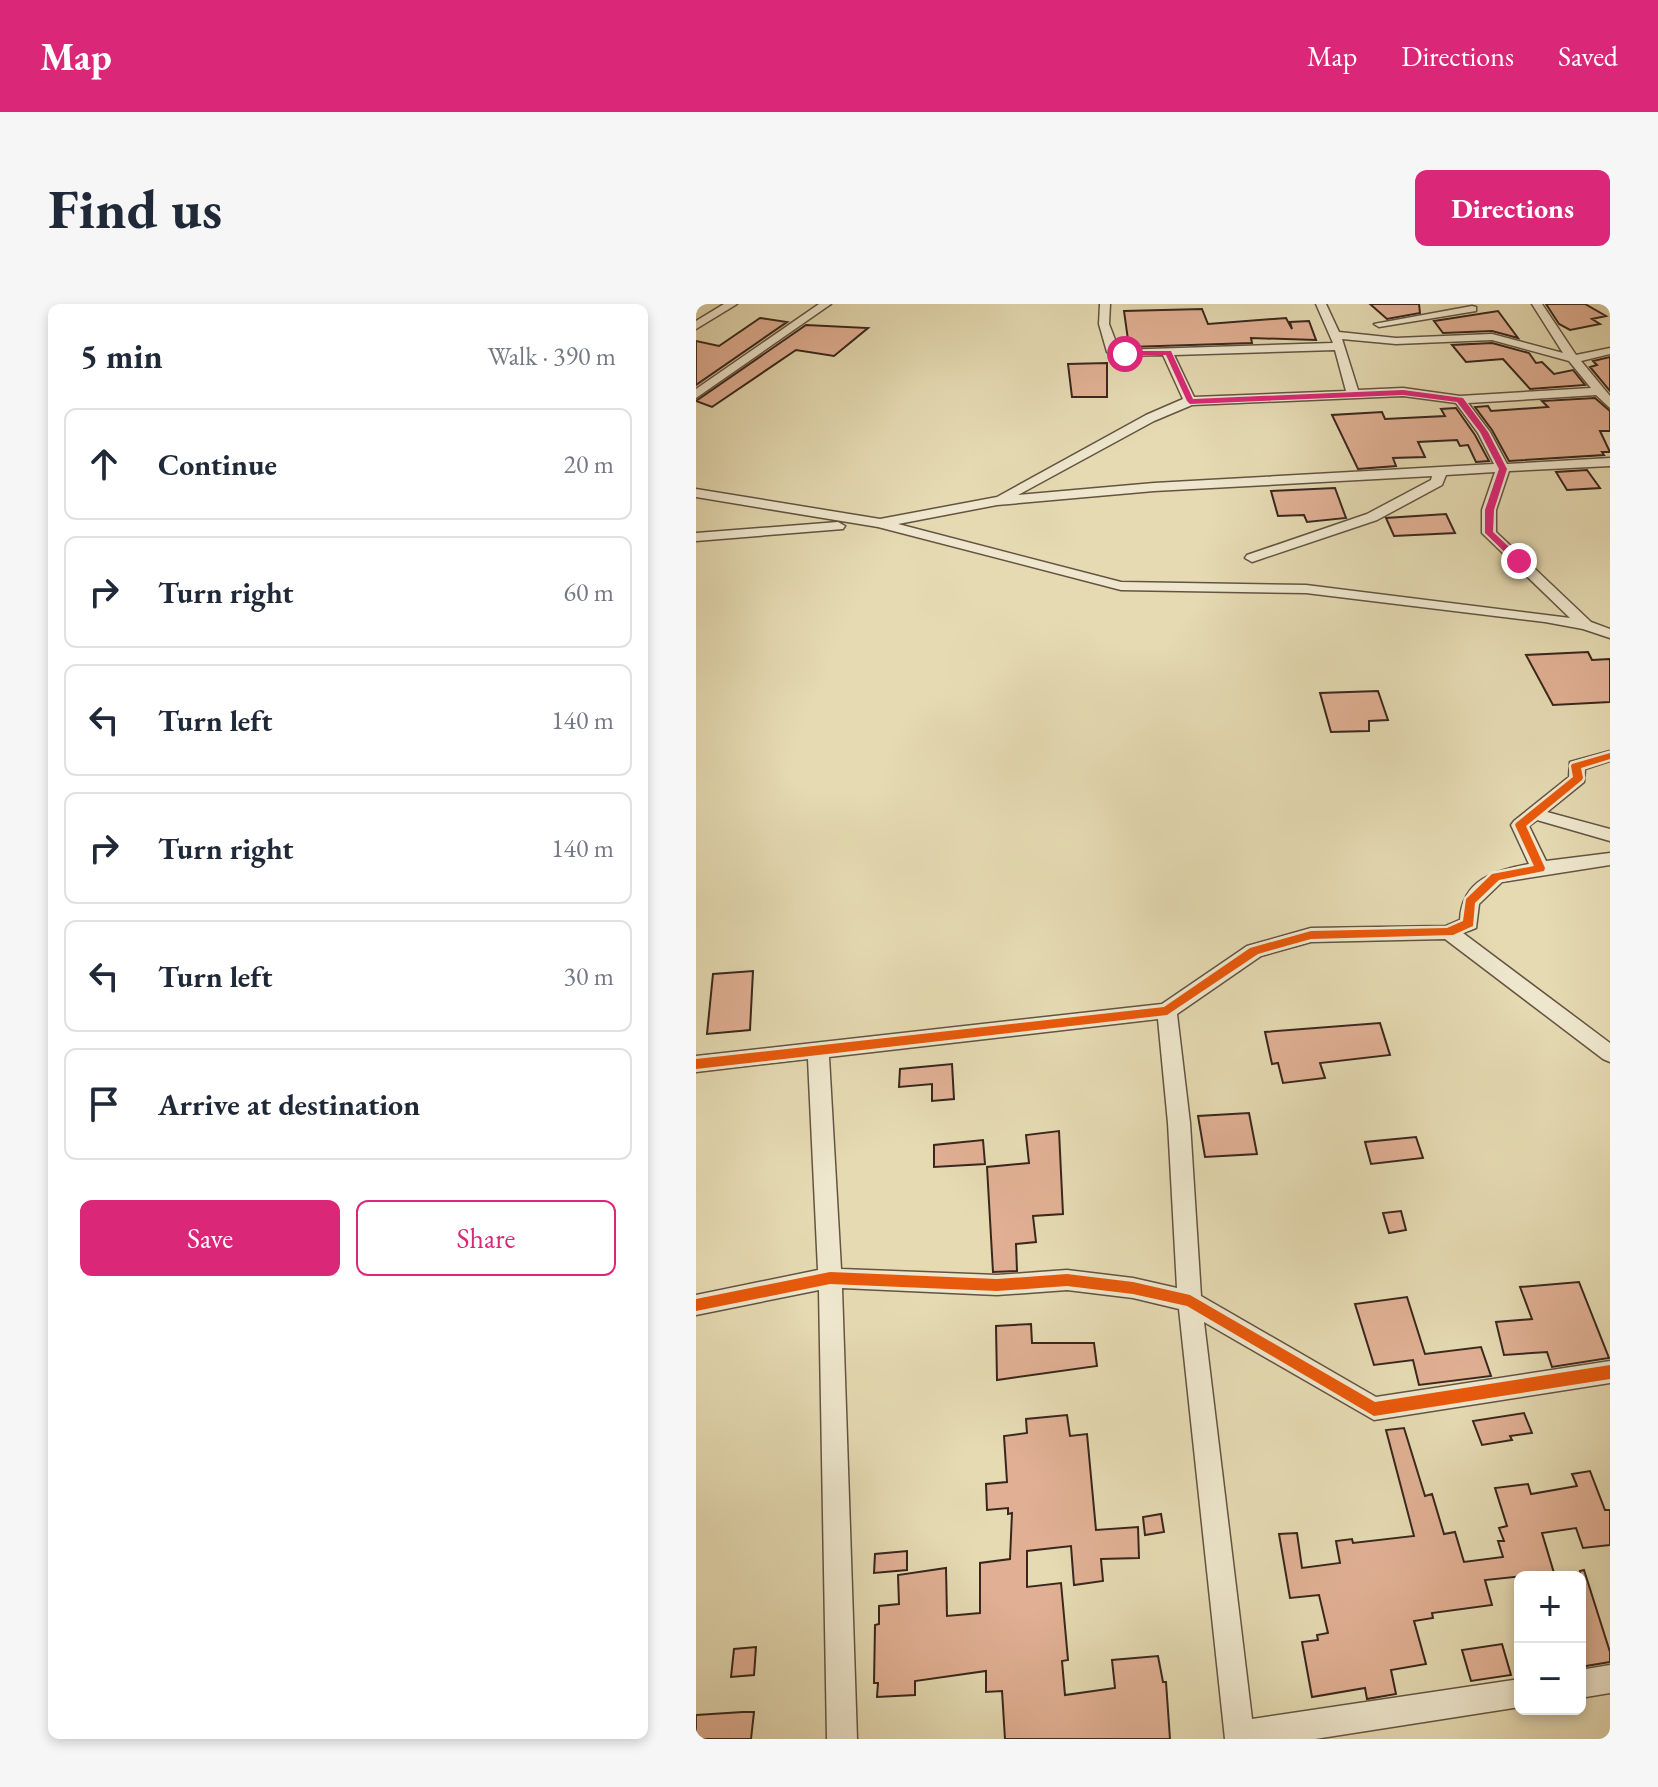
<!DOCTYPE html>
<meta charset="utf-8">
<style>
body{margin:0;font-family:"EB Garamond",serif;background:#f6f6f7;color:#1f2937}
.controls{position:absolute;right:24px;bottom:24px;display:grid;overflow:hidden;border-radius:12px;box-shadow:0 4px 12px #0003}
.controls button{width:72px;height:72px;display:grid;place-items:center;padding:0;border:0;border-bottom:2px solid #e0e1e3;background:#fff;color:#1f2937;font:40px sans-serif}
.stop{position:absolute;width:24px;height:24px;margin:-18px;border:6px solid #db2777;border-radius:50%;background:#fff}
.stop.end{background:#db2777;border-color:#fff;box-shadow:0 2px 8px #0008}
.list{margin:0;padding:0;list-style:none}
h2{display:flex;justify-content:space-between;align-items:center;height:104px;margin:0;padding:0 32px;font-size:34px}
h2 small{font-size:26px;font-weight:400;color:#747a83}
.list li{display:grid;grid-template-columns:52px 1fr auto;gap:24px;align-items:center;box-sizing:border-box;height:112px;margin:0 16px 16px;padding:0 16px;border:2px solid #e0e1e3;border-radius:12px}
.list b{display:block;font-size:30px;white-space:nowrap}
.list em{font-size:26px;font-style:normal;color:#747a83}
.actions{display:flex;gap:16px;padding:24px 32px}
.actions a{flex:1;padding:18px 0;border:2px solid #db2777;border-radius:12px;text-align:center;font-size:28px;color:#db2777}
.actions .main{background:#db2777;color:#fff}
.icon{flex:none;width:44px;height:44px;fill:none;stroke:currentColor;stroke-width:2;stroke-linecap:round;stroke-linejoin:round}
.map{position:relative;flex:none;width:914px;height:1435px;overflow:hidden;border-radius:12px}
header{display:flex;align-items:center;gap:48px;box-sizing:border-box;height:112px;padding:0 40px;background:#db2777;color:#fff}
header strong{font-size:38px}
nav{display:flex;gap:44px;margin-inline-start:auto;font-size:28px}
.intro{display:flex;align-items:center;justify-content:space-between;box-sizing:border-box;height:192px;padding:0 48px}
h1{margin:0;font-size:56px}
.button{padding:20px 36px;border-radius:12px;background:#db2777;color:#fff;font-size:28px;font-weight:700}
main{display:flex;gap:48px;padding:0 48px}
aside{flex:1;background:#fff;border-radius:12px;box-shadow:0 4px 12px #0003}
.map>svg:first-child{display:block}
.building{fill:#e1b094;stroke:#39271d;stroke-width:2}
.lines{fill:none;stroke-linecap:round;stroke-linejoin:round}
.street-casing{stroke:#645442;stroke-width:3}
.street{fill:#eee7cd;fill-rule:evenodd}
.cycleway-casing{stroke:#eee7cd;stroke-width:5}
.cycleway{fill:#e8590c;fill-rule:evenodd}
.route{fill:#db2777}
</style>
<header>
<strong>Map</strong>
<nav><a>Map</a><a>Directions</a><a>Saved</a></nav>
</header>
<div class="intro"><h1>Find us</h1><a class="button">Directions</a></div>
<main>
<aside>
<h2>5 min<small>Walk · 390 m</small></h2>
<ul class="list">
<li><svg class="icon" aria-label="ahead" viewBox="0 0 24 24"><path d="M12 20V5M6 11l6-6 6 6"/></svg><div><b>Continue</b></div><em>20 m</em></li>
<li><svg class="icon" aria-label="right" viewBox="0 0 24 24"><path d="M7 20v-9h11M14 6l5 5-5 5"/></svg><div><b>Turn right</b></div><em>60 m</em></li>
<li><svg class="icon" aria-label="left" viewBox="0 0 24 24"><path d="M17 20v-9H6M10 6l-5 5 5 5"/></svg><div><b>Turn left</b></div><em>140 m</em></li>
<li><svg class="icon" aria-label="right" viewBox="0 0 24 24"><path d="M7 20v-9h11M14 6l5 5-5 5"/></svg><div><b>Turn right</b></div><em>140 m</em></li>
<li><svg class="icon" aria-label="left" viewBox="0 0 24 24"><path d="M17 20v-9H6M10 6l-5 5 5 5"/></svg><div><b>Turn left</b></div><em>30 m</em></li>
<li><svg class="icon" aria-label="arrive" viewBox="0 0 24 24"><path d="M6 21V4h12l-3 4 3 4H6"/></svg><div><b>Arrive at destination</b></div></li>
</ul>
<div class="actions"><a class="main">Save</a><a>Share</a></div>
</aside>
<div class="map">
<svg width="914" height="1435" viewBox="0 0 914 1435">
<rect width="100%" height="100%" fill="#e5dab2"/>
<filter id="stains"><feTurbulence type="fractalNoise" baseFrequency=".0025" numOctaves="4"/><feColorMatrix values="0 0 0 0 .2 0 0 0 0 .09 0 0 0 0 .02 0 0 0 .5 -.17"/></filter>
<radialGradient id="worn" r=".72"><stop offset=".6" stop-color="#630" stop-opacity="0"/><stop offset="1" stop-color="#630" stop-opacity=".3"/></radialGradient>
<path class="building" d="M674 0H723L724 9 691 15Z
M850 0H889L910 12 896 15 904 20 874 26 863 20Z
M506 5 512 20 590 14 596 25 594 18 613 17 620 36 555 34 556 39 433 43 428 7Z
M802 7 822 34 796 27 747 29 738 17Z
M64 14 91 18 0 81V37L23 42Z
M110 21 172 24 138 52 100 46 16 103 0 97Z
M796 39 833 49 840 59 846 58 858 70 877 66 889 81 834 85 807 55 770 58 756 41Z
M914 53V87L894 63 901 61 897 57Z
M411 59V93H376L372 60Z
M899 94 914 107V127H904L914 148H906L908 151 813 157 796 126 779 103 792 102 795 107 852 103 846 97Z
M760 104 779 131 793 157 780 158 772 141 764 142 761 136 722 138 729 153 697 154 700 162 662 165 636 111 686 108 689 115 749 112 745 105Z
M891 166 904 184 871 186 860 168Z
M639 184 650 214 611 218 608 211 582 212 575 187Z
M750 210 759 229 698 232 690 214Z
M892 348 896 356 914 355V398L857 401 830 351Z
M682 387 692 416 673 417V427L635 428 624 389Z
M57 667 54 726 11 730 17 670Z
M684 719 694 751 624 759 629 774 587 779 582 759 576 760 569 728Z
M256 760 258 795 236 797V780L203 783 204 765Z
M553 809 561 850 509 853 502 812Z
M363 827 367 910 337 912 340 938 320 940 321 967 297 968 291 863 333 859 330 831Z
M720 833 727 854 675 860 669 838Z
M287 836 289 860 238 863V841Z
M705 907 710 926 693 929 687 909Z
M883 978 913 1054 856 1063 851 1048 808 1051 800 1018 836 1015 824 983Z
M711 993 729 1050 785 1043 795 1072 723 1081 717 1056 678 1061 659 1000Z
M335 1020 336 1039H398L401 1062 301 1076 300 1022Z
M828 1109 836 1129 814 1132 816 1136 786 1141 777 1117Z
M371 1111 374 1132 391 1130 400 1226 442 1223 443 1254 405 1255 407 1277 378 1281 375 1242 331 1247V1283L365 1279 372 1356 366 1357 369 1391 419 1384 416 1356 462 1352 467 1378H470L474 1435H309L306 1387 290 1388V1367L219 1377V1391L181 1393 182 1379H178L179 1321 183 1320V1302L203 1300 202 1271 250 1264 251 1312 284 1309V1259L314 1255 316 1209 312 1210V1204L291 1206 290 1180 311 1178 308 1132 331 1129 330 1115Z
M708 1124 729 1192 736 1190 748 1230 759 1228 768 1258 807 1253 802 1237H808L803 1224 811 1222 799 1184 832 1180 835 1190 881 1182 876 1170 894 1167 909 1206H914V1241L887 1244 880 1224 846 1229 858 1269 789 1276 796 1301 736 1309 737 1314 718 1317 730 1360 695 1366 700 1390 671 1395 669 1384 616 1393 606 1338 622 1336 621 1331 632 1329 623 1291 594 1294 583 1230 601 1229 606 1264 644 1259 640 1237 656 1235 657 1239 718 1232 690 1126Z
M465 1210 468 1228 449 1231 447 1213Z
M211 1247V1266L178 1269 179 1250Z
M888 1266 914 1348V1358L884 1363V1267Z
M806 1340 815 1371 775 1377 766 1346Z
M60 1343 58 1371 35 1373 38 1345Z
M47 1408H58L55 1435H0V1411Z"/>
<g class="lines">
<defs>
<path id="street" d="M28 0H41L0 25V17Z
M123 0H135L0 94V85Z
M404 0H414L413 20 423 46 637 39 620 0H630L643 28 700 34 796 30 867 49 836 0H846L880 51 914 44V50L885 57 914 92V104L900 91 772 99 794 128 811 160 914 154V162L813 167 800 206V228L895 318 914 325V334L887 325 849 318 610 289 425 286 182 223 0 193V185L184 215 301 193 450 111 487 95 467 51 421 52 411 48 403 20ZM646 35 700 40 796 36 873 57 895 84 764 92 707 84 662 86ZM639 46 650 87 498 93 478 51ZM707 92 760 99 782 129 798 160 458 179 322 191 458 117 496 101ZM799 168 786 206V229L874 314 610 281 425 278 202 220 301 201 458 187 736 172 735 176 671 210 551 251 549 254 556 258 681 216 746 181 750 171Z
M776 2 780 3V7L683 23 678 20Z
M142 218 149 222 147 225 0 237V229Z
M914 447V457L889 465 888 478 851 508 914 525V537L841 516 833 522 850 557 914 549V561L806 578 783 600 780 624 767 629 914 739V758L907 755 749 635 615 638 565 652 481 710 494 819 505 992 680 1093 914 1057V1079L678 1116 508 1018 556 1415 824 1375V1403L619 1435H529L483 1005 437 994 371 986 301 991 146 984 161 1435H131L123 986 0 1011V991L122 966 112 755 0 768V752L466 700 551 642 615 624 750 622 764 616C766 575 799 567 833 560L815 521 818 517 873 473 874 458ZM462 715 472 819 481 984 437 974 371 966 301 971 145 965 133 753Z
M914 1361V1389L884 1394V1366Z"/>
</defs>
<use href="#street" class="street-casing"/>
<use href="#street" class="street"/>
<defs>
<path id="cycleway" d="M914 449V455L885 464 887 474 886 476 830 522 849 564 848 567 803 576 779 599 777 622 757 631 615 635 562 650 471 711 0 765V755L468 703 554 644 615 627 751 624 767 617 770 595 796 570 838 562 819 521 820 519 877 473 875 462 876 460Z
M134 968 301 975 371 970 437 978 494 991 679 1098 914 1061V1075L678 1112 491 1002 437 990 371 982 301 987 134 980 0 1007V995Z"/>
</defs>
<use href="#cycleway" class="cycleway-casing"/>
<use href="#cycleway" class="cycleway"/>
</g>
<path class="route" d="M429 47H475L497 95 707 86 767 94 792 128 811 165 798 206 797 228 828 257 820 259 789 229V206L803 165 784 128 761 98 707 91 494 100 491 97 470 51H426Z"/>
<rect width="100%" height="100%" filter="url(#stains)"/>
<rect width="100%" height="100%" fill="url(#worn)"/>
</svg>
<div class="controls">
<button>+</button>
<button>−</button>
</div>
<div class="stop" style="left:429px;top:50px"></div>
<div class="stop end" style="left:823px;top:257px"></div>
</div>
</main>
